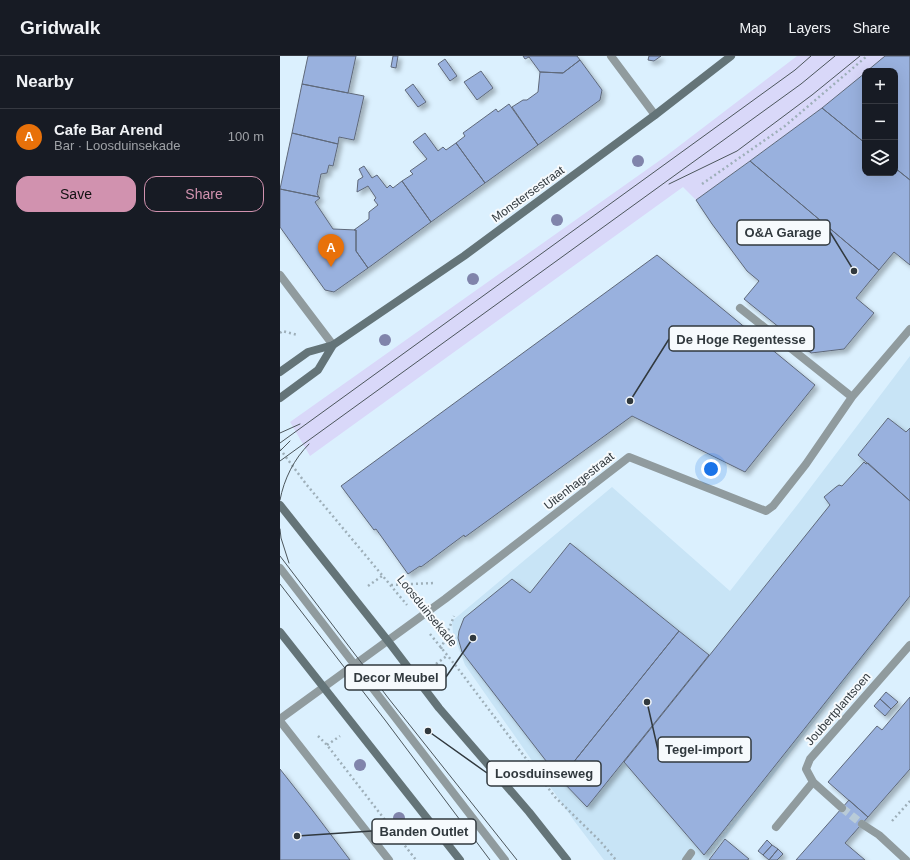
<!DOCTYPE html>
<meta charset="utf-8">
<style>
body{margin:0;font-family:Arial,sans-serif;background:#242831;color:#f1f3f6}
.controls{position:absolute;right:12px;top:12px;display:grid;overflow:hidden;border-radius:8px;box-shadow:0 4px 16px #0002}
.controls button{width:36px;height:36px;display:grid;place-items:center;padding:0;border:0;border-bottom:1px solid #363941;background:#171b24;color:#f1f3f6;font:20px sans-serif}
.you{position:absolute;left:431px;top:413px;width:14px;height:14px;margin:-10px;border:3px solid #fff;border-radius:50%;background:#1a73e8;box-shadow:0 0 0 6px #1a73e833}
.badge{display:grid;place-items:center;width:26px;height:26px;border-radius:50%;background:#d192af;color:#fff;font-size:13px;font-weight:700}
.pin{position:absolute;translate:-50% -33px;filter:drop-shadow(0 1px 2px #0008)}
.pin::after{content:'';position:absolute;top:21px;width:14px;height:12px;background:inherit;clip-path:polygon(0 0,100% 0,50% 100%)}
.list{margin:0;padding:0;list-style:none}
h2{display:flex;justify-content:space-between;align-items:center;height:52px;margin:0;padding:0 16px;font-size:17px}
h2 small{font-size:13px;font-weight:400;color:#9ea1a6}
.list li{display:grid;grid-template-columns:26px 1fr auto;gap:12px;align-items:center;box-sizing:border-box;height:56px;padding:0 16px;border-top:1px solid #363941}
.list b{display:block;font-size:15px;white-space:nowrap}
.list p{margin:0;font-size:13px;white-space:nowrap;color:#9ea1a6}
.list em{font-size:13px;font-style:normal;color:#9ea1a6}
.actions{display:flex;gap:8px;padding:12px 16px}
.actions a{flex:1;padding:9px 0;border:1px solid #d192af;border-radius:12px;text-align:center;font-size:14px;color:#d192af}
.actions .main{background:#d192af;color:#111}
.icon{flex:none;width:22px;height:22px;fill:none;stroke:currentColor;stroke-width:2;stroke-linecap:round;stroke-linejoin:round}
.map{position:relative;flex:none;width:630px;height:804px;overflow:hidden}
header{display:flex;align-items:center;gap:24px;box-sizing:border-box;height:56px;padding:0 20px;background:#171b24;border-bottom:1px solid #363941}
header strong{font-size:19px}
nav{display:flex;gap:22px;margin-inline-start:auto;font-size:14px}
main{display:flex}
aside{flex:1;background:#171b24}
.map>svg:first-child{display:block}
.built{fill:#c8e4f6}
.green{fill:#d9d8f9}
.building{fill:#99b1de;stroke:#5f697a;filter:url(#shadow)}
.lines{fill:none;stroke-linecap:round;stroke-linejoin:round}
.street-tunnel{stroke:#b9cbd8;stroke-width:8;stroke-dasharray:8 4;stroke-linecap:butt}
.path{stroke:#9eafb9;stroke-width:2.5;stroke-dasharray:2 3;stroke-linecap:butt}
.lane{stroke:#909b9e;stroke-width:8}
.street{stroke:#909b9e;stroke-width:8}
.secondary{stroke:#647478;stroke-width:8}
.tram{stroke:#4c565c;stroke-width:1}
.tree{fill:#8084ab}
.labels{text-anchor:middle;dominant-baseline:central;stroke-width:4;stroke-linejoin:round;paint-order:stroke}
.street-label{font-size:12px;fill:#31393e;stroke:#f6fafd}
.leader{fill:none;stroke:#31393e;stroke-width:1.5}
.callout-dot{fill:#31393e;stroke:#f6fafd;stroke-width:1.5}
.callout{fill:#f6fafd;stroke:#31393e;stroke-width:1.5}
.callout-label{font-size:13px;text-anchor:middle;font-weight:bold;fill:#31393e}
</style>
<header>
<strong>Gridwalk</strong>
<nav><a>Map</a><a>Layers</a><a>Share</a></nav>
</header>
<main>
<aside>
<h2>Nearby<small></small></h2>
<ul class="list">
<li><span class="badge" style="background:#e8710a">A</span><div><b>Cafe Bar Arend</b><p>Bar · Loosduinsekade</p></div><em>100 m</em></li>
</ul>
<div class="actions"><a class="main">Save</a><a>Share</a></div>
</aside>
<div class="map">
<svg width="630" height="804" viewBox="0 0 630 804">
<defs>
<filter id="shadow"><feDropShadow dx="3.5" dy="3.5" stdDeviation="2" flood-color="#0004"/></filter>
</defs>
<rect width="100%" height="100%" fill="#dbf0fe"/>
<path class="built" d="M630 300V541L428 804H324L295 766 185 609 173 577 172 565 332 431 450 535 518 448Z"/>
<path class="green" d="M517 0H605L587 15H585V17L542 52 416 144 403 131 30 400 10 366 386 100Z"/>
<path class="building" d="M28 0H76L68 37 22 28Z
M113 0H118L116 12 111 11Z
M243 0H297L300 4 283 17 260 16 249 1 245 3Z
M369 0H381L374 5 368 4Z
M605 0H630V124L615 112V15H587Z
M165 3 177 20 170 25 158 8Z
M300 4 322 34 320 44 258 89 232 51 243 44H247L258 36 260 16 283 17Z
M201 15 213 32 197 44 184 26Z
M585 17V87L542 52Z
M22 28 84 40 74 84 59 81 58 88 12 77Z
M133 28 146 46 138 51 125 34Z
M229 48 258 89 205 127 176 87 185 80 183 77 216 53 218 56Z
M542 52 585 87V117H615V112L630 124V209L614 196 599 214 470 105Z
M12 77 58 88 53 110 49 109 47 117 41 118 37 138 39 141 0 133Z
M145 77 158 95 163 91 166 94 176 87 205 127 151 166 122 125 133 118 130 115 147 103 133 86Z
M470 105 599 214 576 242 594 257 564 293 531 297 464 243 479 225 467 215 432 168 416 144Z
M84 110 92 122 97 119 107 132 110 129 113 132 122 125 151 166 88 212 76 195V174H74L89 163V156L98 149 94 144 96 142 88 130 77 136 78 124 83 121 79 113Z
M0 133 39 141 40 142 35 146 53 173 76 174V195L88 212 54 236 45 234 0 171Z
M377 199 535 329 465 416 352 360 185 481 184 479 141 511 140 510 128 518 96 473 94 474 61 430Z
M608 362 626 376 630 372V445L578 399Z
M584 406 586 408 588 407 630 445V540L424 799 344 706 550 449 544 441 556 431 559 429 562 430Z
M290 487 399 575 280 723 182 596 178 582 179 575 184 562 232 523 250 537Z
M399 575 429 599 307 751 280 723Z
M606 636 618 646 611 653 600 643Z
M630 641V713L588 761 548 726 597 670 602 674Z
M600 643 611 653 605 660 594 650Z
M0 713 33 755 70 804H0Z
M569 744 588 761 565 787 585 804H516Z
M445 783 469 803 467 804H429Z
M487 784 492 789 483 799 478 795Z
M492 789 498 793 489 804 483 799Z
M498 793 503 798 497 804H489Z"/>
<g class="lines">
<path class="street-tunnel" d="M562 752 582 768"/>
<path class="path" d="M422 128 505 70 587 0
M0 277 2 275 18 279
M0 393 26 428 127 549
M111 529 154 527
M88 530 102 520
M150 578 176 610 275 741 320 785 336 804
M161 593 174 560
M152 611 168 599
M38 680 47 689 136 804
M47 689 60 680
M612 765 630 745
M430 796 459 758"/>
<path class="lane" d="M0 512 225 804
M0 665 109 804
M496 771 533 726
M406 804 411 797"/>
<path class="street" d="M331 0 375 59
M0 219 53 289
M460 252 572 341
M0 663 165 543 349 401 486 455 493 450 526 408 572 341 630 273
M562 752 533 726 526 713 530 703 630 589
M582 768 599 779 626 804"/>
<path class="secondary" d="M0 316 28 296 53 289 184 200 375 59 451 0
M0 342 38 314 53 289
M0 449 108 585 159 652 249 756 287 804
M0 576 180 804"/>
<path class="tram" d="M389 128 457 95 532 39 580 0
M0 377 20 368
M0 387 515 14 531 0
M0 395 10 385
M0 405 521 28 555 0
M0 444C4 423 14 403 29 388
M0 473 1 482 9 507
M0 500 109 643 237 804
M0 528 105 664 210 804"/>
</g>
<g class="tree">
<circle cx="358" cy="105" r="6"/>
<circle cx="277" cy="164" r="6"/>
<circle cx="193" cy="223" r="6"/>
<circle cx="105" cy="284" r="6"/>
<circle cx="80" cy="709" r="6"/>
<circle cx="119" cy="762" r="6"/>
</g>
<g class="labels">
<g class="street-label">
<text transform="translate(248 138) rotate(-36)">Monstersestraat</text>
<text transform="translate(299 425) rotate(-38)">Uitenhagestraat</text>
<text transform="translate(147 555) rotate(51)">Loosduinsekade</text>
<text transform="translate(558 653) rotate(-49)">Joubertplantsoen</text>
</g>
</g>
<path class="leader" d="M574 215L550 176M350 345L389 283M193 582L166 621M367 646L378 694M148 675L207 717M17 780L92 775"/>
<g class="callout-dot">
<circle cx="574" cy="215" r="4"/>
<circle cx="350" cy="345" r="4"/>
<circle cx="193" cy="582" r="4"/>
<circle cx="367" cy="646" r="4"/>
<circle cx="148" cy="675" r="4"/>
<circle cx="17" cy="780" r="4"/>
</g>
<g class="callout">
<rect x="457" y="164" width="93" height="25" rx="4"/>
<rect x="389" y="270" width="145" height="25" rx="4"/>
<rect x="65" y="609" width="101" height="25" rx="4"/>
<rect x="378" y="681" width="93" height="25" rx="4"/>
<rect x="207" y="705" width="114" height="25" rx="4"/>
<rect x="92" y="763" width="104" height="25" rx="4"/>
</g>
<g class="callout-label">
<text x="503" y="181">O&amp;A Garage</text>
<text x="461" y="288">De Hoge Regentesse</text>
<text x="116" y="626">Decor Meubel</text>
<text x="424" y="698">Tegel-import</text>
<text x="264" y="722">Loosduinseweg</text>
<text x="144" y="780">Banden Outlet</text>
</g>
</svg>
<div class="controls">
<button>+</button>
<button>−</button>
<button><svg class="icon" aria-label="layers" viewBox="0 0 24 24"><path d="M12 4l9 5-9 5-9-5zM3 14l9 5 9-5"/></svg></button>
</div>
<div class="you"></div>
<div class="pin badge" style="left:51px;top:211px;background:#e8710a">A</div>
</div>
</main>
